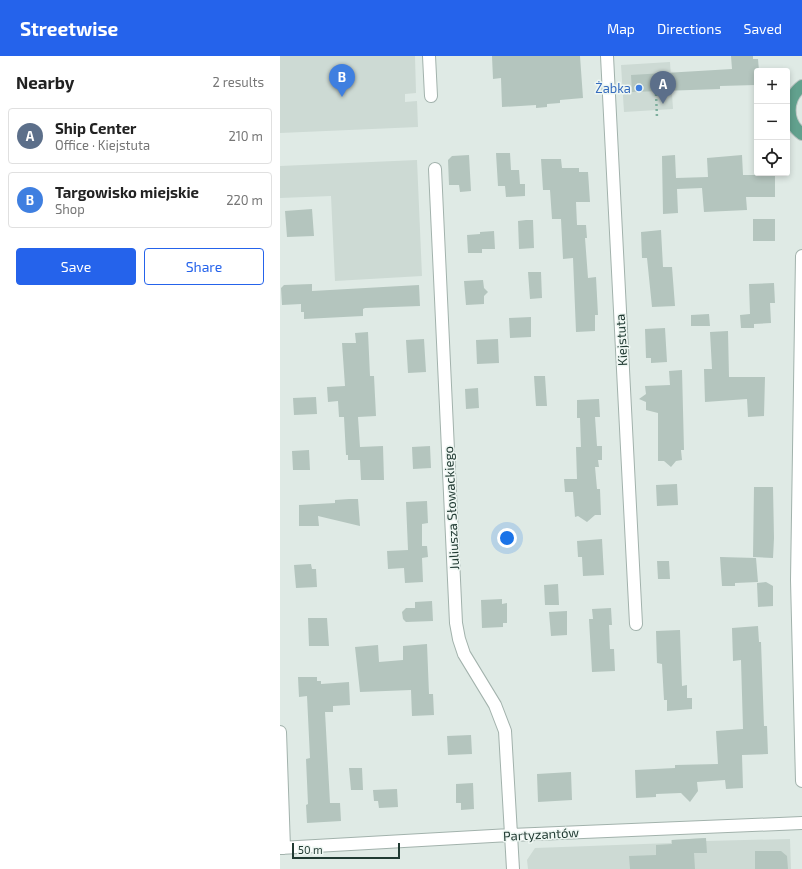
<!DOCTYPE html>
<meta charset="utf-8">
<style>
body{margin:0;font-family:"Exo 2",sans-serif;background:#f2f2f2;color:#222}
.controls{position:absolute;right:12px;top:12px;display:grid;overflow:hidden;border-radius:4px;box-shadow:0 2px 6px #0003}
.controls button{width:36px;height:36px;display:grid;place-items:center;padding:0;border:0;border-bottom:1px solid #e0e0e0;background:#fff;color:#222;font:20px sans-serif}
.scale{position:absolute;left:12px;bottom:10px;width:108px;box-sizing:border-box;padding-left:4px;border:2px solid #203a32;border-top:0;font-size:11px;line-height:14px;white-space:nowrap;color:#203a32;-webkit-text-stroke:3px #eff7f3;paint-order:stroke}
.you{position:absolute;left:227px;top:482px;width:14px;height:14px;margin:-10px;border:3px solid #fff;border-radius:50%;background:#1a73e8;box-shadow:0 0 0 6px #1a73e833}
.badge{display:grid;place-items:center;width:26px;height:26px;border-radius:50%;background:#2563eb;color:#fff;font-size:13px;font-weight:700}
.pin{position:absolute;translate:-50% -33px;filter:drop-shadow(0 1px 2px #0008)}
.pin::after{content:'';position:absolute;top:21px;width:14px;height:12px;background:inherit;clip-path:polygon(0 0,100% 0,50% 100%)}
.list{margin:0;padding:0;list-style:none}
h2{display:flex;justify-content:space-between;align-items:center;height:52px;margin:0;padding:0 16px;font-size:17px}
h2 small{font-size:13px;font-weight:400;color:#767676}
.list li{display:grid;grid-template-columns:26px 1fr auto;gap:12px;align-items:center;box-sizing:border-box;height:56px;margin:0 8px 8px;padding:0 8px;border:1px solid #e0e0e0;border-radius:4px}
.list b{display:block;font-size:15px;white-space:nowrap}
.list p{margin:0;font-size:13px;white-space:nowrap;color:#767676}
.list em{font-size:13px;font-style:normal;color:#767676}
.actions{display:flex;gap:8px;padding:12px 16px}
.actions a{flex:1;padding:9px 0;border:1px solid #2563eb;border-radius:4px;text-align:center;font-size:14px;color:#2563eb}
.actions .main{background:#2563eb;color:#fff}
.icon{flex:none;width:22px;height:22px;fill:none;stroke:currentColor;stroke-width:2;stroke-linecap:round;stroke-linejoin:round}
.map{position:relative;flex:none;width:522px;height:813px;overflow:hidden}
header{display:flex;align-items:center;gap:24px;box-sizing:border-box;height:56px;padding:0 20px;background:#2563eb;color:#fff}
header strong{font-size:19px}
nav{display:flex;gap:22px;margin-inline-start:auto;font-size:14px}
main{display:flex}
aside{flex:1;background:#fff}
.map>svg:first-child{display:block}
.built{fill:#cddad4}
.building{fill:#b4c5be}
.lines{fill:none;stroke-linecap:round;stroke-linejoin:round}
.minor-casing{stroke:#a2b2ac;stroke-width:14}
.major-casing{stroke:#bcc4c2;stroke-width:14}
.path{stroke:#7eaf9e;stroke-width:2.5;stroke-dasharray:2 3;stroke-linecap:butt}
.minor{stroke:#fff;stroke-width:12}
.major{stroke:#62a18e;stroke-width:12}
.shop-dot{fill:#3f7fe0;stroke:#eff7f3;stroke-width:1.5}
.labels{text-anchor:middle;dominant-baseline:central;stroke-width:3;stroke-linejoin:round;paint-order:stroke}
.shop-label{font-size:13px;fill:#366cbe;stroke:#eff7f3;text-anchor:end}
.street-label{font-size:13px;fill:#203a32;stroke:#eff7f3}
</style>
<header>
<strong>Streetwise</strong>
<nav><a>Map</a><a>Directions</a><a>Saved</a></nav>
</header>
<main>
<aside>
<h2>Nearby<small>2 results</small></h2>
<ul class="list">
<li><span class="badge" style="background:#5c6f8a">A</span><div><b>Ship Center</b><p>Office · Kiejstuta</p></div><em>210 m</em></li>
<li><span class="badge" style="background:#3f7fe0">B</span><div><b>Targowisko miejskie</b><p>Shop</p></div><em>220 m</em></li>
</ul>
<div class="actions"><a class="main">Save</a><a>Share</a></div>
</aside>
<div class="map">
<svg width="522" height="813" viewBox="0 0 522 813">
<rect width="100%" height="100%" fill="#dfeae5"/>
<path class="built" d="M0 0H135L136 37 125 38V46L137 45 138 71 0 77Z
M390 6 393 53 344 56 341 9Z
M137 104 142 220 55 225 51 140 0 142V110Z
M426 782V785L510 783 511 813H248L247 804 255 792 391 787V784Z"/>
<path class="building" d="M212 0H300L303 42 280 44V47L267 48V51L256 52V49L222 51 221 22 213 23Z
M451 0H473V3H478L479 15H477L476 20V29L440 30V33L352 36 351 19 452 13Z
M216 97H230L231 114H239L240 128H245V140L226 141 225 130H218Z
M189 99 191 135 180 136 179 129H169L168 104 172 100Z
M395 99 396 122 428 121 427 102 462 99 463 119H495V141H466L467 154 424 156 422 132 397 133 398 157 383 158 382 100Z
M261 103H281L282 112H299V116H308L310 146H296L297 169H306L307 182H305L308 222 316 221 318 259H315V275L296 276 293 202 283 203 281 163H272L270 134H263Z
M32 153 34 180 7 181 5 155Z
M473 163H495V185H473Z
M246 164H253L254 192 239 193 238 165Z
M381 174 383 211H392L395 250 372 251 367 202H362L361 176Z
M214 175 215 193H202V197H188L187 179 200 178V176Z
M248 216H261L262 242 250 243Z
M203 224 204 232 208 236 204 240V248L186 249 184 225Z
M494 227 495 247H490L491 267 474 268V272H461L460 259 470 258 469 228Z
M32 228V235L139 229 140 250 85 252 83 253V260L24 263V256H21V248L2 249 1 232 4 229Z
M429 258 430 270H411V259Z
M251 261V281L230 282 229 262Z
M385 272 387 306 371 307V302H366L365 273Z
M448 275 449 321H485L484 360 468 361 467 343 425 346 424 313H432L430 276Z
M88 276 90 320H94L96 360 78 361 80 391 103 390 104 424H81L80 404H68V399H66L64 361H59L58 345 48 346 47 331 65 330 62 287H76L75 277Z
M144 283 146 316 128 317 126 284Z
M218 283 219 307 197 308 196 284Z
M402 314 404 394H401L402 404 396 405 391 411 384 405H378V357L366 354V346L359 343 366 338 365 330 390 329 389 315Z
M254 320H265L267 350H256Z
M198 332 199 352 186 353 185 333Z
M36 341 37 358 14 359 13 342Z
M319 343 320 361H315L317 390H322V404H318L319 411H315L317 433H320L321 459H315L307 466 298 460 295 461 293 436H285L284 423H297L296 391H301L300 362H297V344Z
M150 390 151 412 133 413 132 391Z
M29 394 30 414H13L12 395Z
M397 428 398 449 377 450 376 429Z
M474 431H493L494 482 493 502 473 501Z
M69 443H78L80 470 38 460 39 470H19V449L55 447V444Z
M147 445 148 467 142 468V490H147L148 501 142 502 143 526 125 527 124 512 108 513 107 495 128 494 126 446Z
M322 483 324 519 303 520 302 501H298L297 485Z
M440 501 476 502 478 526 455 527V530H442Z
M377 505H389L390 523H378Z
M31 508 32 513H36L37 531 16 532 14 509Z
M486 526 493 530V550L478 551 477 527Z
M278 528 279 549H265L264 529Z
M222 543V548L227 547V567H223V571L202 572 201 544Z
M152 545 153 565 126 566 123 563 122 556 126 552H135V546Z
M331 552 332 569H329L330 593H334L335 615 312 616 309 563H313L312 553Z
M287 555V579L271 580 269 556Z
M28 562H47L49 590H29Z
M478 570 479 586H481L484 670H487L488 698 462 699 463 732 446 733 445 724 417 726 418 735 410 746 401 737 376 738V741L356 742 355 714 395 712V709L438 708 436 675 463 673 461 604 453 605 452 572Z
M400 574 402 630 407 629V642H412V653L387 655V644H384L382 608 377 607 376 575Z
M147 588 149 638H153L154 659 132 660 131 634 80 636 75 591 98 589 99 606 123 604V590Z
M18 621H37V625H41V628L69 626 70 649 53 650V656H45L50 747H60L61 765 27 767 26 749 28 748 26 703 30 702 27 640 19 641Z
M191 679 192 698 168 699 167 680Z
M69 712H82L83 734H71Z
M291 716 292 744 258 746 257 718Z
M193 727 194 753 181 754V747H176V728Z
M117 733 118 751 99 752 98 745H94L93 734Z
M426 782 427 797H414L415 813H350L349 800 376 799V789L392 788V784Z
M475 795H501L507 800 508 813H475Z"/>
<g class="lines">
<defs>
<path id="minor" d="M149 0 151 40
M327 0 356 568
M155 113 176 567 179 583 184 598 215 649 225 675 233 813
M522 200 517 524 522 725
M0 676 4 792
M0 792 231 779 522 767"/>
<path id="major" d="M522 30C506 42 505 66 522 78"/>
</defs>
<use href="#minor" class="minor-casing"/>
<use href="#major" class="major-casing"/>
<path class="path" d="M376 38 377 62"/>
<use href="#minor" class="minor"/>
<use href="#major" class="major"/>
</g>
<circle class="shop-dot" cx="359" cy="32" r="4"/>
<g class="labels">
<g class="shop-label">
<text x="351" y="32">Żabka</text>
</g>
<g class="street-label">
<text transform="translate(341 284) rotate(-93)">Kiejstuta</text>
<text transform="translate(171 452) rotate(-93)">Juliusza Słowackiego</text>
<text transform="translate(261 778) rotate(-3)">Partyzantów</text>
</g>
</g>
</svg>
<div class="controls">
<button>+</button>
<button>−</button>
<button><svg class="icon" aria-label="locate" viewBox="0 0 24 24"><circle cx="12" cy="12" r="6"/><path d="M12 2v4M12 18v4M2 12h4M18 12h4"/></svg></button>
</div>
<div class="scale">50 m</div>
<div class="you"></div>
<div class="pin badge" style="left:383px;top:48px;background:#5c6f8a">A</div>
<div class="pin badge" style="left:62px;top:41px;background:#3f7fe0">B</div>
</div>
</main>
